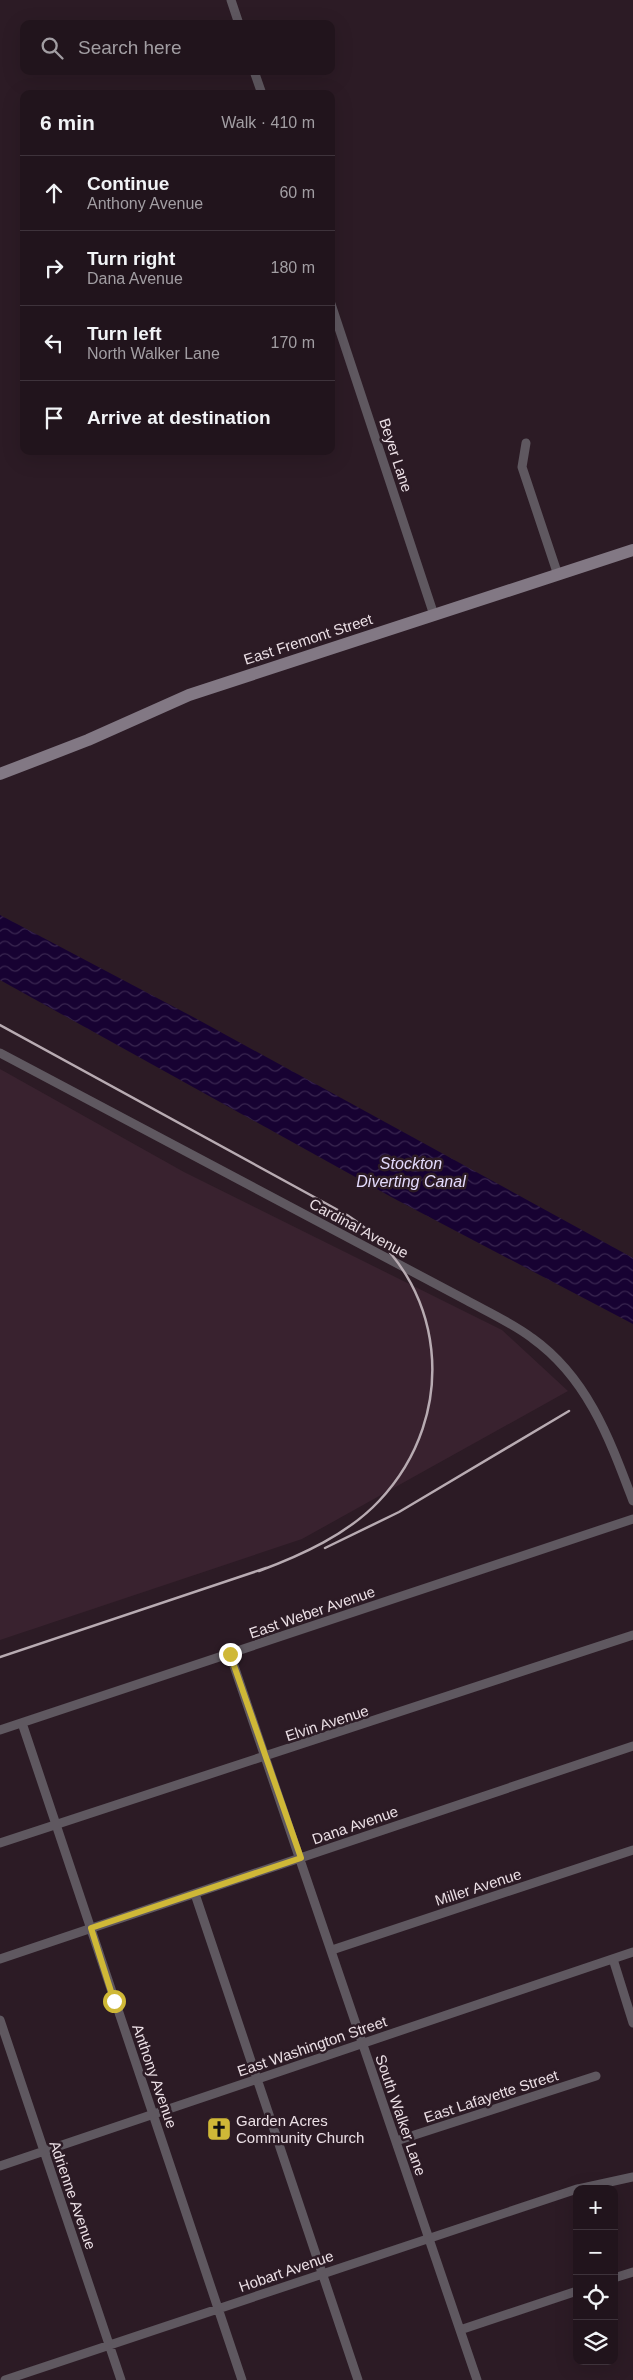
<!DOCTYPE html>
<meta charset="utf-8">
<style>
body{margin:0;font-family:Arial,sans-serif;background:#291d25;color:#f1f3f6}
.controls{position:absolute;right:15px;bottom:15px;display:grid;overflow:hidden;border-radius:10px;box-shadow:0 5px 20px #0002}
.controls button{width:45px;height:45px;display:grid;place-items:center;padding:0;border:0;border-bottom:1px solid #3e333b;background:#21141c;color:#f1f3f6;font:25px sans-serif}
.stop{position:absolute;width:15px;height:15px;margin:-11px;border:4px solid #cfb837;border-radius:50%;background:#fff}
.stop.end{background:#cfb837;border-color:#fff;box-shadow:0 1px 5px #0008}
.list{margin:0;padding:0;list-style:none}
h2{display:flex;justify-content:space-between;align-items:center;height:65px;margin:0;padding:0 20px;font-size:21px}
h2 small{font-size:16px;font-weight:400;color:#a29ea3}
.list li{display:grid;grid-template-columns:32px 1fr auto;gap:15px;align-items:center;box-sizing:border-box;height:75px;padding:0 20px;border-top:1px solid #3e333b}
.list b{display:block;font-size:19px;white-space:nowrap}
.list p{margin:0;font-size:16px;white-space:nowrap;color:#a29ea3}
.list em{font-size:16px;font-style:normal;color:#a29ea3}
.icon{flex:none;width:28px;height:28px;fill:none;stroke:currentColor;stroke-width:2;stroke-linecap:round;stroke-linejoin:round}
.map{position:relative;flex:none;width:633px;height:2380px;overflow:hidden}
.search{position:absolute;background:#21141c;box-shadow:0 5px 20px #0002;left:20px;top:20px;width:315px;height:55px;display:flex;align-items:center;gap:12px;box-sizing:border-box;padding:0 18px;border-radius:10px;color:#a29ea3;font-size:19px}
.panel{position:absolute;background:#21141c;box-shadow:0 5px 20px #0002;left:20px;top:90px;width:315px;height:365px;border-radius:10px}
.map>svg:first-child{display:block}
.built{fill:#39222f}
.water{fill:url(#water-waves)}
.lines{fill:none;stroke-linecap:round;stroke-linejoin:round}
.street{stroke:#5f5860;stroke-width:9}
.secondary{stroke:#827884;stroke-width:12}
.rail{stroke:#b8abb2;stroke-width:2.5}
.route{stroke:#cfb837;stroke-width:6}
.labels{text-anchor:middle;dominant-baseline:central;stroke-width:5;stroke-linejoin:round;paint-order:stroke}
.street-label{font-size:15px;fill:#ebdfe5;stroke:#2c1b25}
.poi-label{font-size:15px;fill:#ebdfe5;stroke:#2c1b25;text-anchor:start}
.water-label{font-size:16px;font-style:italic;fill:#e4dbfd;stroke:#2c1b25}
</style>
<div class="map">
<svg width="633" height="2380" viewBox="0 0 633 2380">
<defs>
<pattern id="water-waves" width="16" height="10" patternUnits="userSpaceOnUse" patternTransform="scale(1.25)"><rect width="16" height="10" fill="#170232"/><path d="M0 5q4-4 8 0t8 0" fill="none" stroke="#392650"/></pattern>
</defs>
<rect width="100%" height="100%" fill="#2c1b25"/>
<path class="built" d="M0 1069 184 1172 502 1330 568 1391 302 1539 0 1640Z"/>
<path class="water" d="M0 915 195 1018 633 1258V1324L395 1199 0 980Z"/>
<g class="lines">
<path class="street" d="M231 0 239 24
M254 71 262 94
M331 304 434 615
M526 443 522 467 558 575
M0 1053 466 1300C488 1312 512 1323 532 1338 588 1378 610 1440 633 1501
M230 1654 477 2380
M22 1723 242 2380
M0 1730 633 1519
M0 1843 633 1635
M195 1894 358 2380
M332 1950 633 1850
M0 1959 633 1746
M613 1959 633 2023
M0 2020 121 2380
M396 2141 596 2076
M0 2166 633 1952
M578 2189 633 2177
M614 2278 633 2272
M460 2330 577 2291
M5 2380 577 2189"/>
<path class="secondary" d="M0 774 88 740 189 695 633 550"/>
<path class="rail" d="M0 1025 347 1215C447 1279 461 1414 379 1501 348 1534 302 1555 259 1571
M325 1548 399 1512 569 1411
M0 1657 266 1568"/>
</g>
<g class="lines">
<path class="route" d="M114 2001 91 1928 301 1858 230 1654"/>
</g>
<defs>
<symbol id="church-square" viewBox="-11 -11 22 22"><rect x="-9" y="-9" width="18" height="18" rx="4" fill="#cfb837" stroke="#2c1b25"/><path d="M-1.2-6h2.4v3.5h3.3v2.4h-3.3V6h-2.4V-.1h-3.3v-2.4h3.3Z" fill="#111"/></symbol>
</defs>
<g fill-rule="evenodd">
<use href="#church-square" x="205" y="2115" width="28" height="28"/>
</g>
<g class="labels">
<g class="street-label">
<text transform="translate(396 455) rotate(72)">Beyer Lane</text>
<text transform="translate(308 639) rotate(-18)">East Fremont Street</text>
<text transform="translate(359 1228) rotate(28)">Cardinal Avenue</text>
<text transform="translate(312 1612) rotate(-19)">East Weber Avenue</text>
<text transform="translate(327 1723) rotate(-18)">Elvin Avenue</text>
<text transform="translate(355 1825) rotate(-19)">Dana Avenue</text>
<text transform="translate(478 1887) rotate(-18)">Miller Avenue</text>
<text transform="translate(312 2046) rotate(-19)">East Washington Street</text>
<text transform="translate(155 2076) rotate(71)">Anthony Avenue</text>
<text transform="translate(491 2096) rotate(-18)">East Lafayette Street</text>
<text transform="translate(401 2115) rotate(71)">South Walker Lane</text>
<text transform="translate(73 2195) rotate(71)">Adrienne Avenue</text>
<text transform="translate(286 2271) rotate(-19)">Hobart Avenue</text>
</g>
<g class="poi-label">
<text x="236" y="2120">Garden Acres<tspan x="236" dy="17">Community Church</tspan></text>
</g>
<g class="water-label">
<text x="411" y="1163">Stockton<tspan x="411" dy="18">Diverting Canal</tspan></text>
</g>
</g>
</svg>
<div class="controls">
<button>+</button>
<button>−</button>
<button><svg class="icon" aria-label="locate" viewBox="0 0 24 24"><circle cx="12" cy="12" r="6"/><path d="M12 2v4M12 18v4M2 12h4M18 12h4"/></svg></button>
<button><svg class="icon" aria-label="layers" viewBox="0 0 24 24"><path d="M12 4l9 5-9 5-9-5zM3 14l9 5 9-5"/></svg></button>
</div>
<div class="stop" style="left:114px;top:2001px"></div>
<div class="stop end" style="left:230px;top:1654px"></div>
<div class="search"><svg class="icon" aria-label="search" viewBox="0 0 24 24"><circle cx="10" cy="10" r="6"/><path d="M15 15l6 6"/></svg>Search here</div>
<section class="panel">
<h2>6 min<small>Walk · 410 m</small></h2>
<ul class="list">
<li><svg class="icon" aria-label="ahead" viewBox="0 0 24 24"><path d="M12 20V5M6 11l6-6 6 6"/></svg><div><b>Continue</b><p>Anthony Avenue</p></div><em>60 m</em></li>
<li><svg class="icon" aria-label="right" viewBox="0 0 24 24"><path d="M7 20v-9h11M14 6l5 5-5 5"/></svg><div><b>Turn right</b><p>Dana Avenue</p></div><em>180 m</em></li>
<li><svg class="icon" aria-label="left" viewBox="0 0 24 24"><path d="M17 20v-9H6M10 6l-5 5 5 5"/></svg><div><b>Turn left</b><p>North Walker Lane</p></div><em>170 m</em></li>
<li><svg class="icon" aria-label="arrive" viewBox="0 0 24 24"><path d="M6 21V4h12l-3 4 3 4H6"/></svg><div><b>Arrive at destination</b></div></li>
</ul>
</section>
</div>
